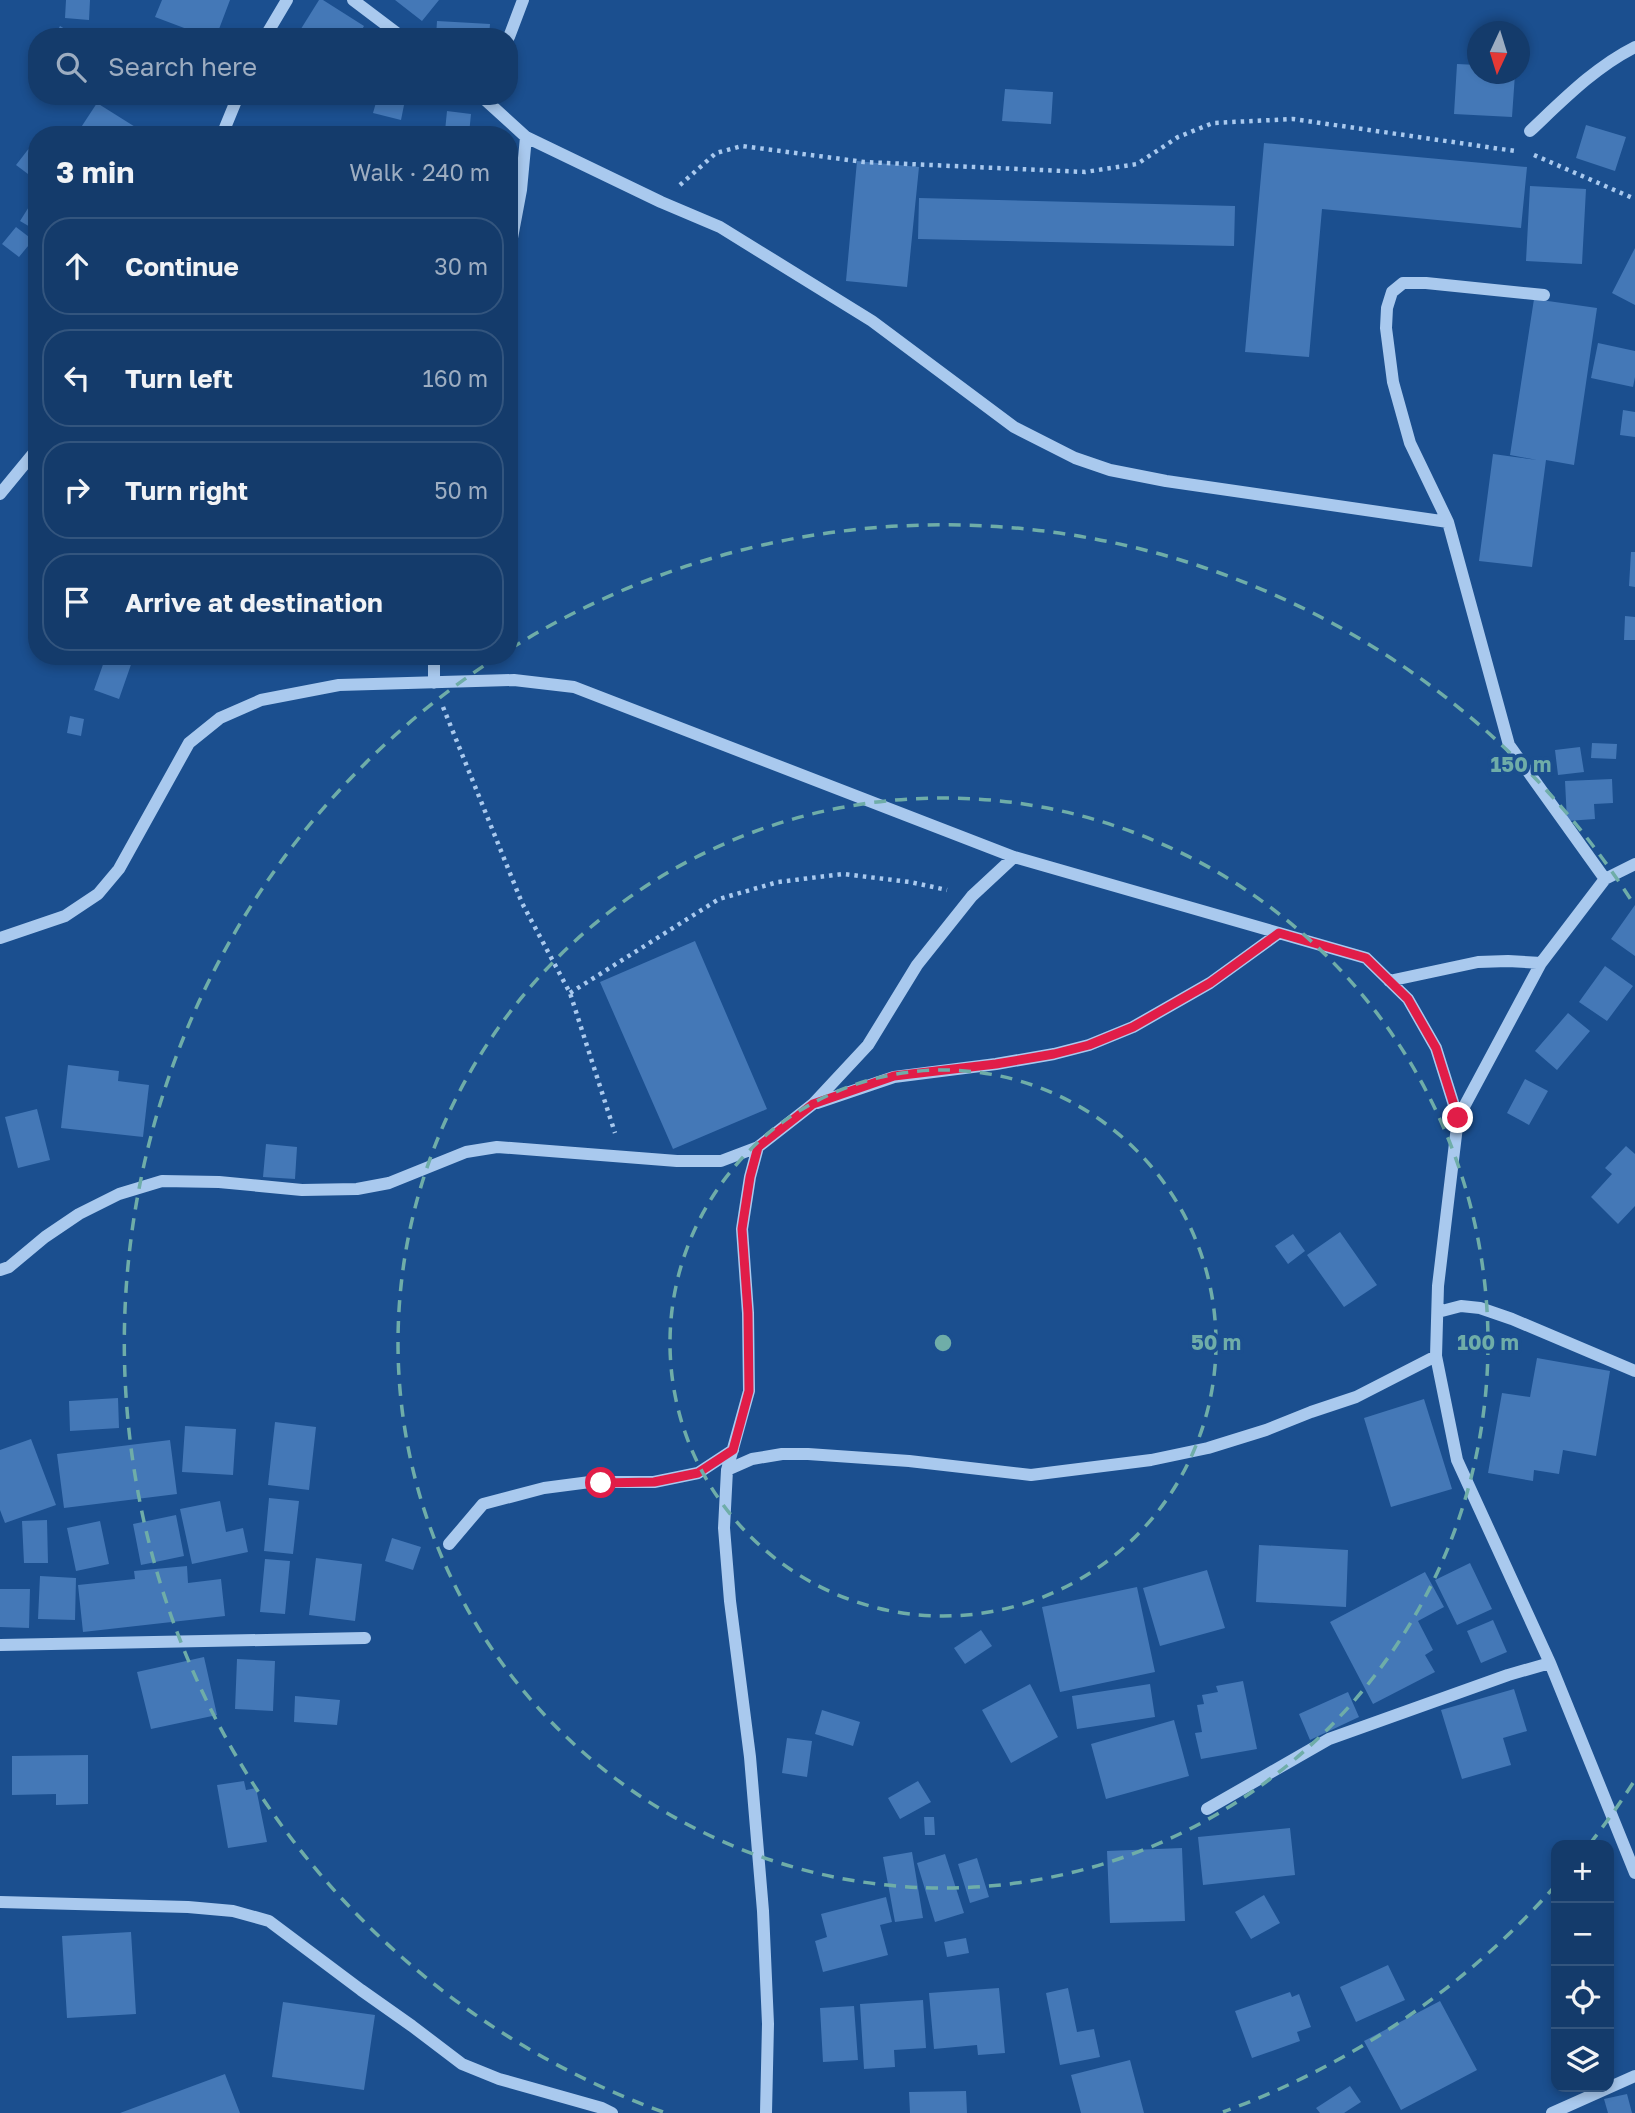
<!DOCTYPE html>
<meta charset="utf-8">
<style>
body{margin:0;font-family:"Golos Text",sans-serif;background:#1d4271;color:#f1f3f6}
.controls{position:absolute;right:21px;bottom:21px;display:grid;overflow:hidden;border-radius:14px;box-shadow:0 4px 10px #0003}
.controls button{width:63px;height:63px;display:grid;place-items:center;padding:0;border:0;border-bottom:2px solid #33557e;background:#143b6b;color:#f1f3f6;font:35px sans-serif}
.compass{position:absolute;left:1467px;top:21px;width:63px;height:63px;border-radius:50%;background:#143b6b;box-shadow:0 4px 10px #0003;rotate:184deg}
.stop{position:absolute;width:21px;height:21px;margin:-16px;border:5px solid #e11d48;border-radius:50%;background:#fff}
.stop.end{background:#e11d48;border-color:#fff;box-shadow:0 2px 7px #0008}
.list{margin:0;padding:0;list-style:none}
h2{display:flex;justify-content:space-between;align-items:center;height:91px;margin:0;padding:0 28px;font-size:30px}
h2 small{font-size:23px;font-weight:400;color:#9dadc1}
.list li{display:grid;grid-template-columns:46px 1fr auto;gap:21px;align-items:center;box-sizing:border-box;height:98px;margin:0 14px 14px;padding:0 14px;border:2px solid #33557e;border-radius:28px}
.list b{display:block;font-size:26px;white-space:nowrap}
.list em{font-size:23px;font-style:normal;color:#9dadc1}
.icon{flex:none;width:38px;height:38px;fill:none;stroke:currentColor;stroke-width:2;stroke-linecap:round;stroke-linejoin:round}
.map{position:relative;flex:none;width:1635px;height:2113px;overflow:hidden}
.search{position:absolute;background:#143b6b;box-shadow:0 4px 10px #0003;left:28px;top:28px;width:490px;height:77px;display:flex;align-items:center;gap:18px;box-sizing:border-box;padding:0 24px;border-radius:28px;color:#9dadc1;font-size:26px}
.panel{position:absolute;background:#143b6b;box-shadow:0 4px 10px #0003;left:28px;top:126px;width:490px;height:539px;border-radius:28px}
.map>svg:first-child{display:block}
.building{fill:#4478b7}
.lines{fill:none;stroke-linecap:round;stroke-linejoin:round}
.path{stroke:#a9c9ee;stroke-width:4.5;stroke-dasharray:3.5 5;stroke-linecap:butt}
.minor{stroke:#a9c9ee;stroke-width:12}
.route{stroke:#e11d48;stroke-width:9}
.ring{fill:none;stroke:#6fada8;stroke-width:3.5;stroke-dasharray:12 9}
.centre{fill:#6fada8;stroke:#1b4f8f;stroke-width:3.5}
.ring-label{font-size:21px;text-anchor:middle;font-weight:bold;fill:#6fada8;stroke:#1b4f8f;stroke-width:7;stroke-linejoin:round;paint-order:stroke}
</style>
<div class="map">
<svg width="1635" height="2113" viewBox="0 0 1635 2113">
<rect width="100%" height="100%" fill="#1b4f8f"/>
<path class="building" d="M66 0H90L89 20 65 18Z
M162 0H230L216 37H208L155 17Z
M319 0H323L364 26 358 37H308L299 32Z
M395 0H439L422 21Z
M437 21 490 24 489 37H436Z
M60 26 78 37H54Z
M1457 64 1478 65V74H1515L1512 117 1454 114Z
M1005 89 1053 92 1051 124 1002 121Z
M377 99 404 105 401 120 373 113Z
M97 103 148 135H76Z
M447 111 471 114 469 134 445 131Z
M1586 125 1626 137 1615 171 1576 158Z
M37 138V171L32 177 16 165Z
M1264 143 1527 167 1521 228 1322 209 1309 357 1245 352Z
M857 161 919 167 907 287 846 281Z
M1530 186 1586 189 1582 264 1526 261Z
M37 194V231L20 221Z
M919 198 1235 206 1234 246 918 239Z
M16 227 33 240 19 257 2 244Z
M1635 248V305L1612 293Z
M1534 299 1597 308 1574 465 1546 460 1532 567 1479 561 1493 454 1537 460 1510 455Z
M1598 343 1635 351V377L1633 387 1591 378Z
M1623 410 1635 412V437L1620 435Z
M1631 552H1635V587L1629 586Z
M1625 616 1635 617V640H1624Z
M106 656H134L119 699 94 690Z
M70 716 84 719 81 736 67 733Z
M1592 743 1617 744 1616 759 1591 758Z
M1580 747 1584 772 1558 775 1555 750Z
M1612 779 1613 803 1594 804 1595 819 1567 821 1565 781Z
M1635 905V956L1611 939Z
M695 941 767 1109 673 1149 600 982Z
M1605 966 1633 986 1607 1021 1579 1002Z
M1568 1013 1590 1031 1557 1070 1535 1051Z
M68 1065 119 1071 118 1081 149 1085 143 1137 61 1128Z
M1525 1079 1548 1091 1529 1125 1507 1113Z
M37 1109 50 1160 18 1168 5 1117Z
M266 1144 297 1147 295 1179 263 1177Z
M1626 1146 1635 1154V1206L1618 1224 1591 1197 1612 1174 1605 1168Z
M1340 1232 1377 1285 1344 1307 1307 1255Z
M1293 1234 1305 1251 1288 1264 1275 1246Z
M1537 1358 1610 1371 1596 1456 1563 1450 1559 1474 1534 1470 1533 1481 1488 1473 1502 1393 1530 1397Z
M118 1398 119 1428 70 1431 69 1401Z
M1424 1399 1452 1489 1391 1507 1364 1418Z
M275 1422 316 1427 309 1490 268 1485Z
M185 1426 236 1429 233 1475 182 1472Z
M31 1439 56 1505 5 1523 0 1510V1450Z
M170 1440 177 1494 64 1508 57 1454Z
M269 1498 299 1501 293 1554 264 1551Z
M220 1501 226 1532 243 1528 248 1552 192 1564 180 1509Z
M176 1515 184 1556 141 1565 133 1524Z
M47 1520 48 1563H24L22 1521Z
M100 1521 109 1564 76 1571 67 1528Z
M392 1538 421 1547 413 1570 385 1561Z
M1259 1545 1348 1550 1346 1607 1256 1602Z
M316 1558 362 1564 355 1621 309 1615Z
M265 1559 290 1561 285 1614 260 1612Z
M1470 1563 1492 1609 1457 1625 1435 1580Z
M187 1566 188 1583 221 1579 225 1616 83 1632 78 1585 135 1579 134 1571Z
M1207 1570 1225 1628 1160 1646 1143 1588Z
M1425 1572 1444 1607 1418 1621 1433 1650 1425 1655 1435 1672 1373 1704 1330 1622Z
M40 1576 76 1578 75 1620 38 1619Z
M1137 1587 1155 1672 1060 1692 1042 1607Z
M0 1589H30L29 1628 0 1627Z
M1493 1620 1507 1652 1481 1663 1467 1631Z
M981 1630 992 1646 965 1664 954 1648Z
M204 1657 217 1715 151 1729 137 1672Z
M237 1659 275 1661 273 1711 235 1709Z
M1243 1681 1257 1749 1201 1759 1195 1733 1202 1732 1197 1705 1204 1704 1202 1695 1218 1692 1216 1686Z
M1030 1684 1058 1737 1011 1763 982 1710Z
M1150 1684 1155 1717 1077 1729 1072 1696Z
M1514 1689 1527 1731 1503 1738 1511 1765 1462 1779 1441 1710Z
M1348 1692 1359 1717 1310 1740 1299 1714Z
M295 1696 340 1700 337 1725 294 1722Z
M822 1710 860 1722 853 1746 815 1734Z
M1174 1720 1189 1776 1106 1799 1091 1744Z
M787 1738 812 1741 807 1777 782 1773Z
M88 1755V1804L56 1805V1794L12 1795V1756Z
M244 1781 246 1790 256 1788 267 1842 228 1848 217 1785Z
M918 1781 931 1802 900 1819 888 1798Z
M924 1817H934L935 1835H925Z
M1290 1828 1295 1875 1203 1885 1198 1837Z
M1182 1848 1185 1921 1110 1923 1107 1851Z
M912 1852 923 1918 895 1922 883 1857Z
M945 1854 964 1913 935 1922 917 1863Z
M977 1858 989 1897 970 1903 958 1864Z
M1264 1895 1280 1923 1251 1939 1235 1912Z
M886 1897 892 1922 880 1925 888 1955 823 1972 815 1941 827 1937 821 1914Z
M131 1932 136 2014 67 2018 62 1936Z
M966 1938 969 1953 947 1957 944 1942Z
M1388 1965 1405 2000 1356 2022 1340 1987Z
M999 1988 1005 2053 978 2055 977 2045 934 2049 929 1993Z
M1068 1988 1077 2032 1094 2029 1100 2057 1060 2065 1046 1993Z
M1290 1992 1292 1997 1299 1994 1311 2027 1297 2032 1300 2041 1252 2058 1235 2011Z
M923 2000 926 2048 894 2050 895 2067 864 2069 860 2004Z
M1440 2001 1477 2070 1401 2110 1364 2041Z
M283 2002 375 2015 364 2090 272 2077Z
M854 2006 858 2060 823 2062 820 2008Z
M1130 2060 1144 2113H1081L1071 2075Z
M225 2074 240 2113H120Z
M1350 2086 1361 2102 1344 2113H1320L1316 2108Z
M966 2091 967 2113H910L909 2092Z
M1627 2094 1632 2113H1608L1604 2099Z"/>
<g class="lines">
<path class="path" d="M1534 155 1635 199
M680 185 716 153 742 146 864 162 1085 172 1137 164 1178 137 1213 123 1293 119 1515 151
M443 707 522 903 570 993 615 1133
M570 993 719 899 778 882 843 874 910 882 947 890"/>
<path class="minor" d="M353 0 402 37
M265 37 287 0
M509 37 523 0
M481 96 526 137 661 202 720 227 872 321 1014 427 1075 458 1110 470 1166 481 1448 522
M1530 131C1563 100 1595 67 1635 47
M222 135 238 96
M509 254 521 190 526 137
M1544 295 1426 283H1403L1392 292 1387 308 1386 328 1393 382 1410 443 1448 522 1509 745 1605 879
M0 494 37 449
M434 656V683
M1635 864 1605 879 1541 963 1458 1118 1438 1286 1436 1356 1457 1460 1550 1663 1635 1873
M0 938 65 916 98 894 119 869 189 743 220 718 261 700 339 685 514 680 574 687 1014 857 1366 958 1408 999 1436 1048 1458 1118
M1389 981 1478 962 1508 961 1541 963
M817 1103 894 1077 996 1064 1054 1054 1089 1045 1133 1027 1210 983 1279 933
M0 1270 9 1267 45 1237 79 1214 119 1194 162 1181 219 1182 302 1190 357 1189 389 1183 466 1152 497 1147 677 1161H721L758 1147
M1438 1312 1461 1306 1480 1308 1512 1319 1635 1371
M727 1470 752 1459 782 1454H808L909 1461 1031 1475 1151 1460 1208 1448 1266 1430 1311 1412 1356 1397 1436 1356
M449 1544 483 1504 544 1488 590 1482H654L698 1473 733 1450
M0 1645 365 1638
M1207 1809 1329 1739 1508 1675 1550 1663
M0 1902 188 1907 233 1911 269 1921 361 1990 412 2026 462 2064 499 2079 602 2108 612 2113
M766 2113 768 2024 763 1911 750 1757 730 1601 724 1528 727 1470 749 1391 748 1313 742 1229 750 1177 758 1147 813 1104 868 1045 917 965 972 896 1014 857
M1552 2113 1635 2076"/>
</g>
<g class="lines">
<path class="route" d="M601 1483 654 1482 698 1473 733 1450 749 1391 748 1313 742 1229 750 1177 758 1147 813 1104 894 1076 996 1064 1054 1054 1089 1045 1133 1027 1210 983 1279 933 1366 958 1408 999 1436 1048 1458 1118"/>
</g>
<g class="ring">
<circle cx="943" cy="1343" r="273"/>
<circle cx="943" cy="1343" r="545"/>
<path d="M1633 1783A818 818 0 0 1 1592 1841M1556 1885A818 818 0 0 1 1223 2112M663 2112A818 818 0 0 1 497 657M510 649A818 818 0 0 1 1633 903"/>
</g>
<circle cx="943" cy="1343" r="10" class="centre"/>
<g class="ring-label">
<text x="1521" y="772">150 m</text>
<text x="1216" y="1350">50 m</text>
<text x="1488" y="1350">100 m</text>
</g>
</svg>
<div class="controls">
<button>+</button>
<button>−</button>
<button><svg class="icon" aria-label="locate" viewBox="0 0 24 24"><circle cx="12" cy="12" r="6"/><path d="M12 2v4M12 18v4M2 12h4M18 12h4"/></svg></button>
<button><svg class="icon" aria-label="layers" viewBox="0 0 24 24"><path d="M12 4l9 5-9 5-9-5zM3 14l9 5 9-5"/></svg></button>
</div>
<svg class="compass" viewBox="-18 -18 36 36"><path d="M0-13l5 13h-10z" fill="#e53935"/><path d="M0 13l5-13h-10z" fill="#9dadc1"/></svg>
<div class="stop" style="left:601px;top:1483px"></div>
<div class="stop end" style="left:1458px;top:1118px"></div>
<div class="search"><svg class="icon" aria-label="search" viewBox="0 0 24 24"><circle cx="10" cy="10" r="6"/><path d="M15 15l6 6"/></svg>Search here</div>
<section class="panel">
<h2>3 min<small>Walk · 240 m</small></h2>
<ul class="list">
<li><svg class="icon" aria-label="ahead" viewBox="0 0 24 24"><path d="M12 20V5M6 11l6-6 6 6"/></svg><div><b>Continue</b></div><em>30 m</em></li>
<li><svg class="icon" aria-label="left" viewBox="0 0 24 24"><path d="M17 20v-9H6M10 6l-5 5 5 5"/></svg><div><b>Turn left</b></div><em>160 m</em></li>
<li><svg class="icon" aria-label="right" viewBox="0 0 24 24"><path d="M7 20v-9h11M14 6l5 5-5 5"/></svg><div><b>Turn right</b></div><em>50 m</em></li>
<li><svg class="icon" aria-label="arrive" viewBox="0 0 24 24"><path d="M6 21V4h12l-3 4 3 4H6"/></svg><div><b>Arrive at destination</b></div></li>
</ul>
</section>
</div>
